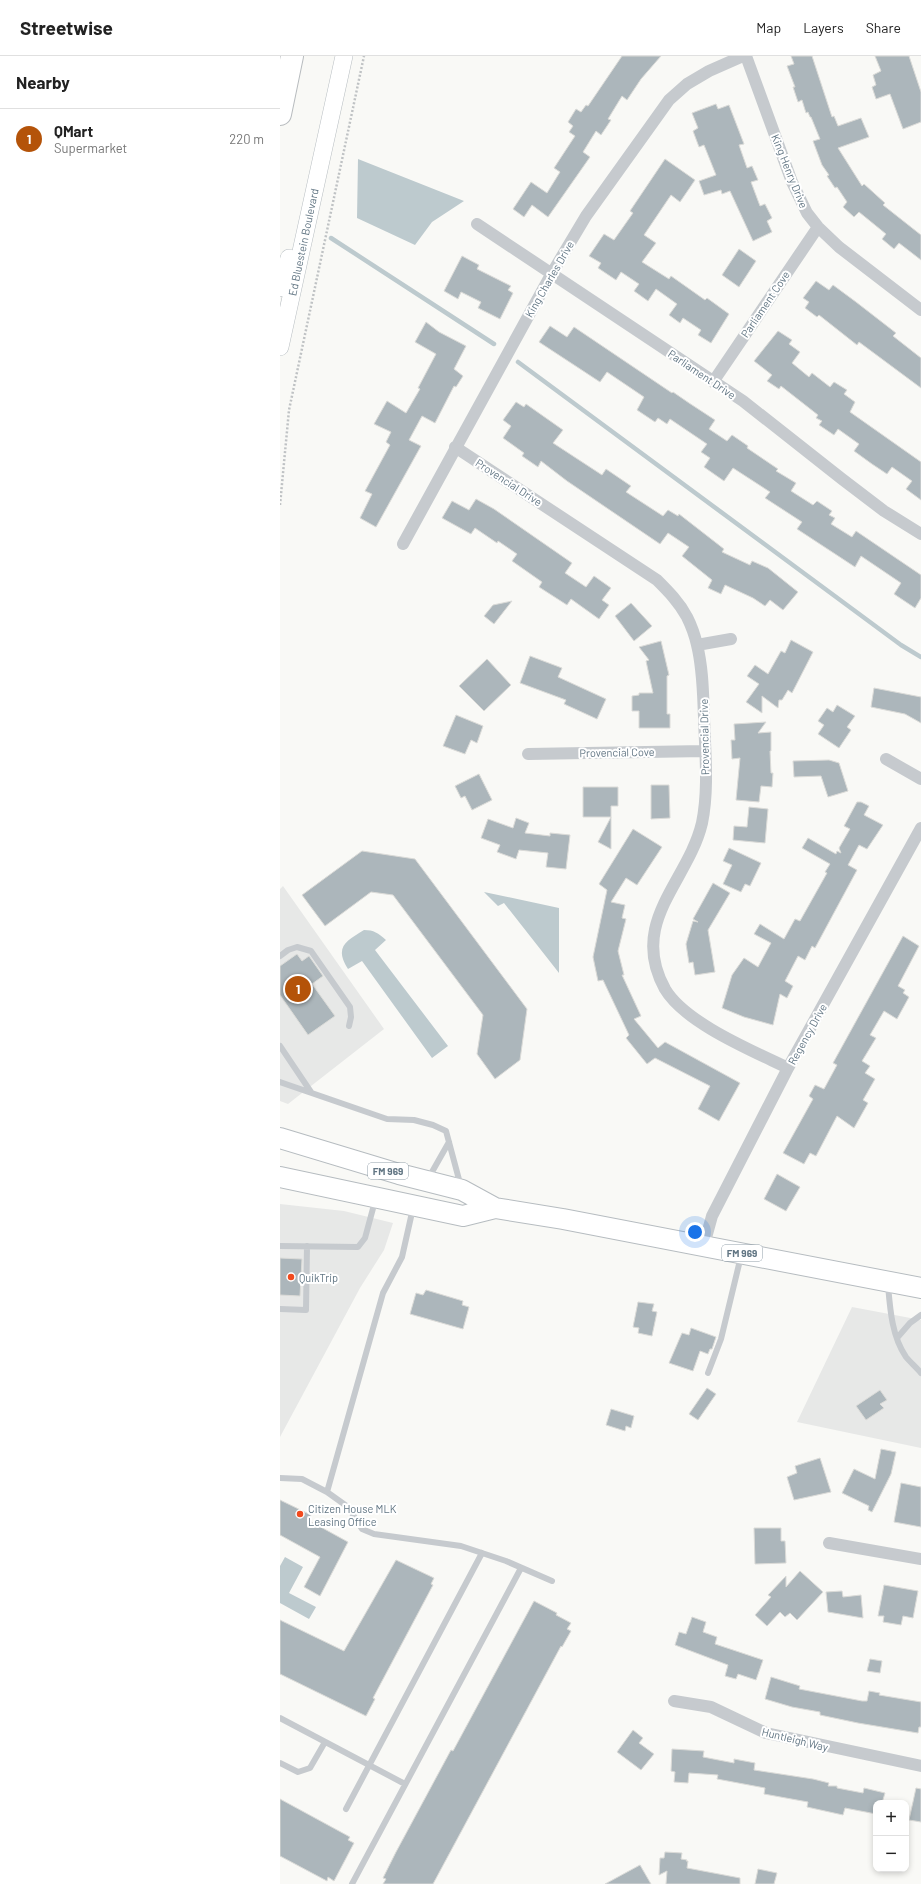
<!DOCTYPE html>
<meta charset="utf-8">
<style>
body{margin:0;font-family:Barlow,sans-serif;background:#f2f2f2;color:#222}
.controls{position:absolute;right:12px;bottom:12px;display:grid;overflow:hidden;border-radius:8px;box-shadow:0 2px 6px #0003}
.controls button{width:36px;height:36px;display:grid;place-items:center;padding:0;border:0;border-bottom:1px solid #e0e0e0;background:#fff;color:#222;font:20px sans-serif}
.you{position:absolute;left:415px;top:1176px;width:14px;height:14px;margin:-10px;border:3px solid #fff;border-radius:50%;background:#1a73e8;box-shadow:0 0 0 6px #1a73e833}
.badge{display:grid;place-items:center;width:26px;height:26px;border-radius:50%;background:#b45309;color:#fff;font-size:13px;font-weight:700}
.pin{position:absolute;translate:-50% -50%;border:2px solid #fff;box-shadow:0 1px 4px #0006}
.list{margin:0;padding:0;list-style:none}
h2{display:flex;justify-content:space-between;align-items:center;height:52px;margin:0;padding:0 16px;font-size:17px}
h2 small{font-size:13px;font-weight:400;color:#767676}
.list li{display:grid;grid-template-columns:26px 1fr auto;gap:12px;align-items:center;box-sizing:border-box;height:60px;padding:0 16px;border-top:1px solid #e0e0e0}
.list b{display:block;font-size:15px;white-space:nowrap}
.list p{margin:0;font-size:13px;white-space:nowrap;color:#767676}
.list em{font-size:13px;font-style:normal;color:#767676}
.map{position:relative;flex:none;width:641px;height:1828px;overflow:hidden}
header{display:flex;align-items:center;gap:24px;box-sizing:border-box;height:56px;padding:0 20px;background:#fff;border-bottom:1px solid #e0e0e0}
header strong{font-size:19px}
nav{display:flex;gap:22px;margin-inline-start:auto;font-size:14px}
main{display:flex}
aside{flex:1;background:#fff}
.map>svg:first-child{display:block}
.built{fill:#e7e8e7}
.water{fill:#bdcace}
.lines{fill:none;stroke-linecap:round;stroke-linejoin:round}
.stream{stroke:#bdcace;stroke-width:4.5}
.building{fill:#acb6bb;stroke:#dbdbd8}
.secondary-casing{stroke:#b8bec2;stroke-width:18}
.primary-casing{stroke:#b6bcc0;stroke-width:22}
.highway-casing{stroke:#b8bcbf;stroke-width:24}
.path{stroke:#bfc2c4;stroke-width:2.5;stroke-dasharray:2 2;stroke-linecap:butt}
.lane{stroke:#c6cace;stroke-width:6}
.street{stroke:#c6cace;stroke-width:12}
.secondary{stroke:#fff;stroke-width:17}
.primary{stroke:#fff;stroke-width:20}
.highway{stroke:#fff;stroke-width:22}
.poi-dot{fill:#f14a1e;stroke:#fff;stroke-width:1.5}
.labels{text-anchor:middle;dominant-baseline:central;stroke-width:4;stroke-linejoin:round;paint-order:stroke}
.shield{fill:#fff;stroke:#909ea8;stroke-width:1}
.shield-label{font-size:10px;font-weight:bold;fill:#617583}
.street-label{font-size:11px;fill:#617583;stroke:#fff}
.poi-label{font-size:11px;fill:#617583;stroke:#fff;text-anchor:start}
</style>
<header>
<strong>Streetwise</strong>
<nav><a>Map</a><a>Layers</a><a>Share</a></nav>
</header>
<main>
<aside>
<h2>Nearby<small></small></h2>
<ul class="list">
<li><span class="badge">1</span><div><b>QMart</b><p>Supermarket</p></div><em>220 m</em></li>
</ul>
</aside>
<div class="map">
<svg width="641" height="1828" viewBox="0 0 641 1828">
<rect width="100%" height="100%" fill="#f9f9f6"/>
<path class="built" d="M3 830 104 973 8 1048 0 1045V833Z
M0 1148 64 1155 113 1167 104 1194 80 1232 0 1381Z
M572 1251 641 1264V1392L517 1366Z"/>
<path class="water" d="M78 103 184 145 152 166 135 189 77 162Z
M204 836 279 852V917L224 847 218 850Z
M84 874C94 874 98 877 106 884L95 894 168 990 152 1002 82 905 68 913C54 891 66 885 84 874Z
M5 1501 23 1511 9 1537 36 1551 29 1563 0 1547V1510Z"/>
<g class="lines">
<path class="stream" d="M51 182 214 288
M238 306 621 589 641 601"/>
</g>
<path class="building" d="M342 0H381L361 23 347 44 342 40 328 63 331 64 321 79 316 75 303 96 310 101 268 161 252 149 244 161 233 153 251 126 267 137 280 116 274 112 295 80 289 76 293 70 288 66 296 53 301 56 306 49 308 50Z
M511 0H532L552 61 554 60 558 70 581 62 589 81 558 92 582 130 584 128 605 147 603 149 641 179V204L619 187 614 193 602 183 606 178 579 156 574 161 563 151 567 146 557 131 555 132 547 120 549 119 542 109 533 85 540 83 531 61H530L528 56 526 57 522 44 518 46 513 31H515L507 10 514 8Z
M595 0H629L641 36V66L623 73 610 38 596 43 592 31 596 29 593 19 601 15Z
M436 48 438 53 449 49 464 88 459 89 467 112 472 110 478 124 471 126 480 150 485 148 492 162 487 165 492 176 473 185 450 135 442 138 441 134 424 139 419 125 436 119 424 89 419 91 413 75 418 72 412 57Z
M385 103 415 124 400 146 391 139 364 179 376 187 362 206 389 223 391 220 425 244 427 242 449 258 431 287 418 279 421 274 403 262 400 267 389 259 397 248 376 233 368 245 354 235 359 228 341 216 336 224 318 212 321 207 309 200 324 178 334 184 353 157 350 155Z
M459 193 476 205 459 231 442 219Z
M182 200 199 209 197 213 231 230 228 234 233 237 220 263 198 252 201 246 181 236 178 243 164 235Z
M536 225 549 234 553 229 576 246 616 277 613 280 641 302V332L579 286 577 289 539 259 537 261 525 252 529 246 523 242Z
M146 266 159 276 186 290 174 313 183 320 176 331 174 330 155 367 142 360 129 384 141 390 96 471 80 462 92 438 85 435 110 389 106 386 111 376 94 368 107 345 126 357 140 333 138 332 156 298 135 286Z
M270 270 287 281 294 271 392 337 393 336 409 347 435 364 429 373 447 385 452 379 468 390 467 392 498 413 496 415 516 427 511 435 533 449 537 445 552 455 549 459 555 462 551 468 572 481 576 475 641 519V542L635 552 614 538 621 527 581 500 575 511 517 473 522 466 485 442 490 436 453 412 444 425 424 411 430 402 421 396 427 388 390 363 387 368 378 362 375 366 357 354 364 341 327 316 320 326 259 286Z
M498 275 512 284 509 288 520 296 512 307 529 321 532 317 550 331 554 326 567 334 564 338 575 346 570 356 641 406V444L626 433 632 425 612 411 607 418 592 408 574 395 579 388 558 373 554 379 539 369 542 365 536 362 538 359 501 330 499 333 487 325 492 319 474 305Z
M236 346 244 351 246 348 283 374 273 387 322 419 326 413 351 430 346 436 383 460 388 454 398 460 399 458 444 493 442 496 470 509 472 505 488 512 518 536 503 554 490 544 485 550 473 542 445 529 441 538 428 532 432 524 402 500 409 491 388 477 380 488 287 425 261 405 258 411 242 400 244 397 223 382 231 370 223 364Z
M196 443 214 453 292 507 285 517 306 531 314 520 331 532 322 544 329 549 319 563 291 543 287 549 259 531 262 526 232 505 237 498 218 485 217 487 195 472 191 478 162 462 172 445 189 454Z
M232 545 214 568 204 560 213 549Z
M351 547 372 570 354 585 335 560Z
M511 584 533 596 512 637 508 634 502 644H499L498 652 482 640V657L466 646 479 628 467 620 475 609 488 618 501 595 505 597Z
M381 585 389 619 387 620V658H390V672H359V655H352V640L359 639V637H373L366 605 369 604 359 591Z
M250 600 282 612 278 621 326 643 317 663 284 648 286 644 240 627Z
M207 603 231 629 204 655 179 630Z
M594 632 641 641V667L625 658 591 651Z
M557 649 575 660 567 671 571 674 559 692 538 678 544 669 538 665 547 652 553 656Z
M176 659 203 670 197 687 191 684 185 698 163 690Z
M486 666 478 677 491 676V695H490L491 717H493L492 731 481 730 479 746 456 744 460 702 452 703 451 684H455L454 668Z
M549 704 559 707 568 735 548 741 541 720 514 721 513 705Z
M199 718 212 744 192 754 185 740 181 742 175 730Z
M371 729H389L390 762 371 763Z
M303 731H338V750H331V793L318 786 331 761H303Z
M577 746H581L589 750 584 759 603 769 587 793 579 789 568 809 577 814 535 892 532 890 525 904 518 900 505 925 513 930 507 942 500 938 493 969 464 961 442 952 452 919 464 902 478 911 491 887 474 878 480 868 504 883 515 863 520 865 547 817 545 816 550 808 522 792 528 782 556 798 557 795 561 797 559 792 570 773 564 770Z
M469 751 488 753 485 787 453 784 454 770 467 771Z
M236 762 249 767 245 777 270 780V777L290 779 286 813 266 811 268 797 239 794 236 803 217 796 220 789 201 782 208 763 233 772Z
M353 773 382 791 357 829 346 822 331 846 345 849 342 862 346 863 338 895 344 919H342L361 960 354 963 378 992 385 986 460 1027 439 1065 418 1053 430 1030 375 1002 367 1008 346 982 349 979 323 924 318 925 313 901 327 834 319 828Z
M449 792 481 807 470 830 465 828 461 836 443 828 452 809 443 805Z
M82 795 135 803 247 953 240 1004 215 1023 197 998 203 959 113 839 91 836 45 870 22 839Z
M433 827 450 837 428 874 435 916 415 919 413 906 409 907 406 888 413 865 418 866 413 863Z
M623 880 639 890 618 930 625 934 623 937 629 941 617 963 604 955 590 979 596 982 582 1005 590 1010 585 1017 595 1023 583 1044 588 1047 574 1072 557 1060 536 1100 530 1097 524 1108 503 1097 533 1043 529 1040 535 1029 544 1033 557 1009 553 1007Z
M17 898 22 905 29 900 43 920 32 928 55 960 28 979 0 939V910Z
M497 1118 520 1131 506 1155 484 1143Z
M0 1202 22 1203 20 1240 0 1239Z
M146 1234 183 1245 182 1249 189 1251 183 1273 130 1258 136 1237 143 1239Z
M358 1246 374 1248 372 1255 377 1256 372 1280 358 1277 359 1272 353 1271Z
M411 1272 436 1281 432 1293H430L428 1298 420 1295 413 1315 389 1307 402 1277 409 1279Z
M427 1332 436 1338 418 1364 409 1358Z
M600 1334 607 1344 600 1348 604 1352 586 1364 576 1350Z
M331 1353 354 1360 351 1372 346 1370 345 1375 326 1369Z
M601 1393 616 1396 611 1418 592 1456 588 1454 589 1450 562 1437 574 1413 595 1423Z
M540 1402 551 1436 514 1444 507 1421 517 1417 515 1410Z
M621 1427 641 1431V1471L614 1466Z
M0 1444 31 1459 28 1464 68 1486 40 1540 24 1531 40 1501 0 1479Z
M474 1472H501V1485H505L506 1507 475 1508Z
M116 1504 154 1522 151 1528 153 1529 93 1642 95 1643 86 1660 0 1618V1564L64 1595Z
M520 1515 543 1536 517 1564 510 1557 505 1561 500 1556 487 1570 475 1559 491 1541 488 1539 506 1520V1531Z
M604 1529 638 1535 633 1562 623 1560 621 1569 603 1566 604 1560H598Z
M562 1535 563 1541 581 1539 583 1562 548 1556 546 1536Z
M254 1545 277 1557 276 1559 291 1567 287 1573 291 1575 282 1591 281 1590 153 1828H103L106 1823 103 1822 116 1796 171 1694 173 1695Z
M412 1561 426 1566 423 1576 437 1581 435 1588 483 1604 476 1624 458 1618 456 1623 445 1620 448 1609 395 1589 399 1576 406 1578Z
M590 1603 602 1605 600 1617 587 1615Z
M491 1621 520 1630 519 1633 582 1645H587L589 1635 600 1637 599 1639 641 1646V1671H639L638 1677 578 1667 540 1659V1656L512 1651 485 1643Z
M353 1674 363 1682 359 1687 374 1698 361 1714 337 1696Z
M392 1693 424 1695 423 1701 454 1707V1703L475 1707 474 1714 533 1723 549 1727 548 1730H557V1732L583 1737 584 1732 605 1737 602 1747H596V1758L565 1752 563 1759 527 1751 528 1746 484 1738 485 1732 437 1723 438 1719 409 1717 408 1727 394 1726 395 1716 391 1715Z
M636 1732 641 1733V1766L629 1764Z
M0 1743 70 1781 68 1784 74 1787 54 1825 48 1821 47 1825 0 1800Z
M385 1796 402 1797 401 1803 407 1804 406 1805H408L407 1812 460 1822V1828H386L387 1815 379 1819 380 1802H384Z
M360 1809 371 1828H325Z
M478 1813 497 1817 494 1828H475Z"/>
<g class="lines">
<defs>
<path id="secondary" d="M0 232 9 202
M0 291 64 0"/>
<path id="primary" d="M0 1082 119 1118 182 1134 215 1152 283 1163 641 1232
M0 1121 183 1160 215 1152"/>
<path id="highway" d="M0 58 12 0"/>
</defs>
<use href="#secondary" class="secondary-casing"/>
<use href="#primary" class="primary-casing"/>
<use href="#highway" class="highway-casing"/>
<path class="path" d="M0 449 9 354 84 0"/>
<path class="lane" d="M0 900 8 894 17 891 31 895 70 951 71 961 69 970
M0 990 31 1036
M0 1026 107 1063 134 1064 153 1069 166 1075 181 1131
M148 1123 169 1086
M0 1190 78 1191 85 1182 95 1145
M608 1229C610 1253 612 1281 626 1301 630 1306 636 1311 641 1317
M0 1253 26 1254 27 1190
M617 1282 630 1267 641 1259
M428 1317 441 1283 461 1200
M0 1422 22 1423 47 1436 103 1237 122 1201 133 1152
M47 1436 68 1451 82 1473 94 1478 181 1490 226 1505 272 1525
M0 1662 125 1728
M0 1707 18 1716 30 1712 45 1686
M66 1753 202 1497
M72 1828 241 1512"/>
<path class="street" d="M466 0 512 126 527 157 538 171 559 191 641 254
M197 168 463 345 562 423 604 455 641 478
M433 326 538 171
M175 391 377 524C388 535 399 546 407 561 411 569 415 580 417 589 423 613 423 638 424 661 425 696 429 733 422 767 408 826 348 866 385 933 405 967 473 995 508 1012
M123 488 272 217 306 160 389 44 407 28 429 15 463 0
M417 589 451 583
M248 698 425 695
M606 703 641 723
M424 1189 432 1160 508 1012 641 772
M549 1487 641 1503
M394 1645 431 1651 486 1677 641 1710"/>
<use href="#secondary" class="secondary"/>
<use href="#primary" class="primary"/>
<use href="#highway" class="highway"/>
</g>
<g class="poi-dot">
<circle cx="11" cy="1221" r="4"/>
<circle cx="20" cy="1458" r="4"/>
</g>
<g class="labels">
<g class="shield">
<rect x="88" y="1107" width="40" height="16" rx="3"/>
<rect x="442" y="1189" width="40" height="16" rx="3"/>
</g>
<g class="shield-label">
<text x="108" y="1115">FM 969</text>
<text x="462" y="1197">FM 969</text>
</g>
<g class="street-label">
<text transform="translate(510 115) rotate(68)">King Henry Drive</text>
<text transform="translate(23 186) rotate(-78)">Ed Bluestein Boulevard</text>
<text transform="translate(269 223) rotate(-60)">King Charles Drive</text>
<text transform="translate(485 248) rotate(-56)">Parliament Cove</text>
<text transform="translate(422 318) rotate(34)">Parliament Drive</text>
<text transform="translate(229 426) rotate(33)">Provencial Drive</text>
<text transform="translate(424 681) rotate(-91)">Provencial Drive</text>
<text transform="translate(337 696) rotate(-1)">Provencial Cove</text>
<text transform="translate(527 978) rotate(-61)">Regency Drive</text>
<text transform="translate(515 1683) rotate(14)">Huntleigh Way</text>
</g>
<g class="poi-label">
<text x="19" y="1221">QuikTrip</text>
<text x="28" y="1452">Citizen House MLK<tspan x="28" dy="13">Leasing Office</tspan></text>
</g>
</g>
</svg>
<div class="controls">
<button>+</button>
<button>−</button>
</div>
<div class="you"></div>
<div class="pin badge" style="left:18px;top:933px">1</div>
</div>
</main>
